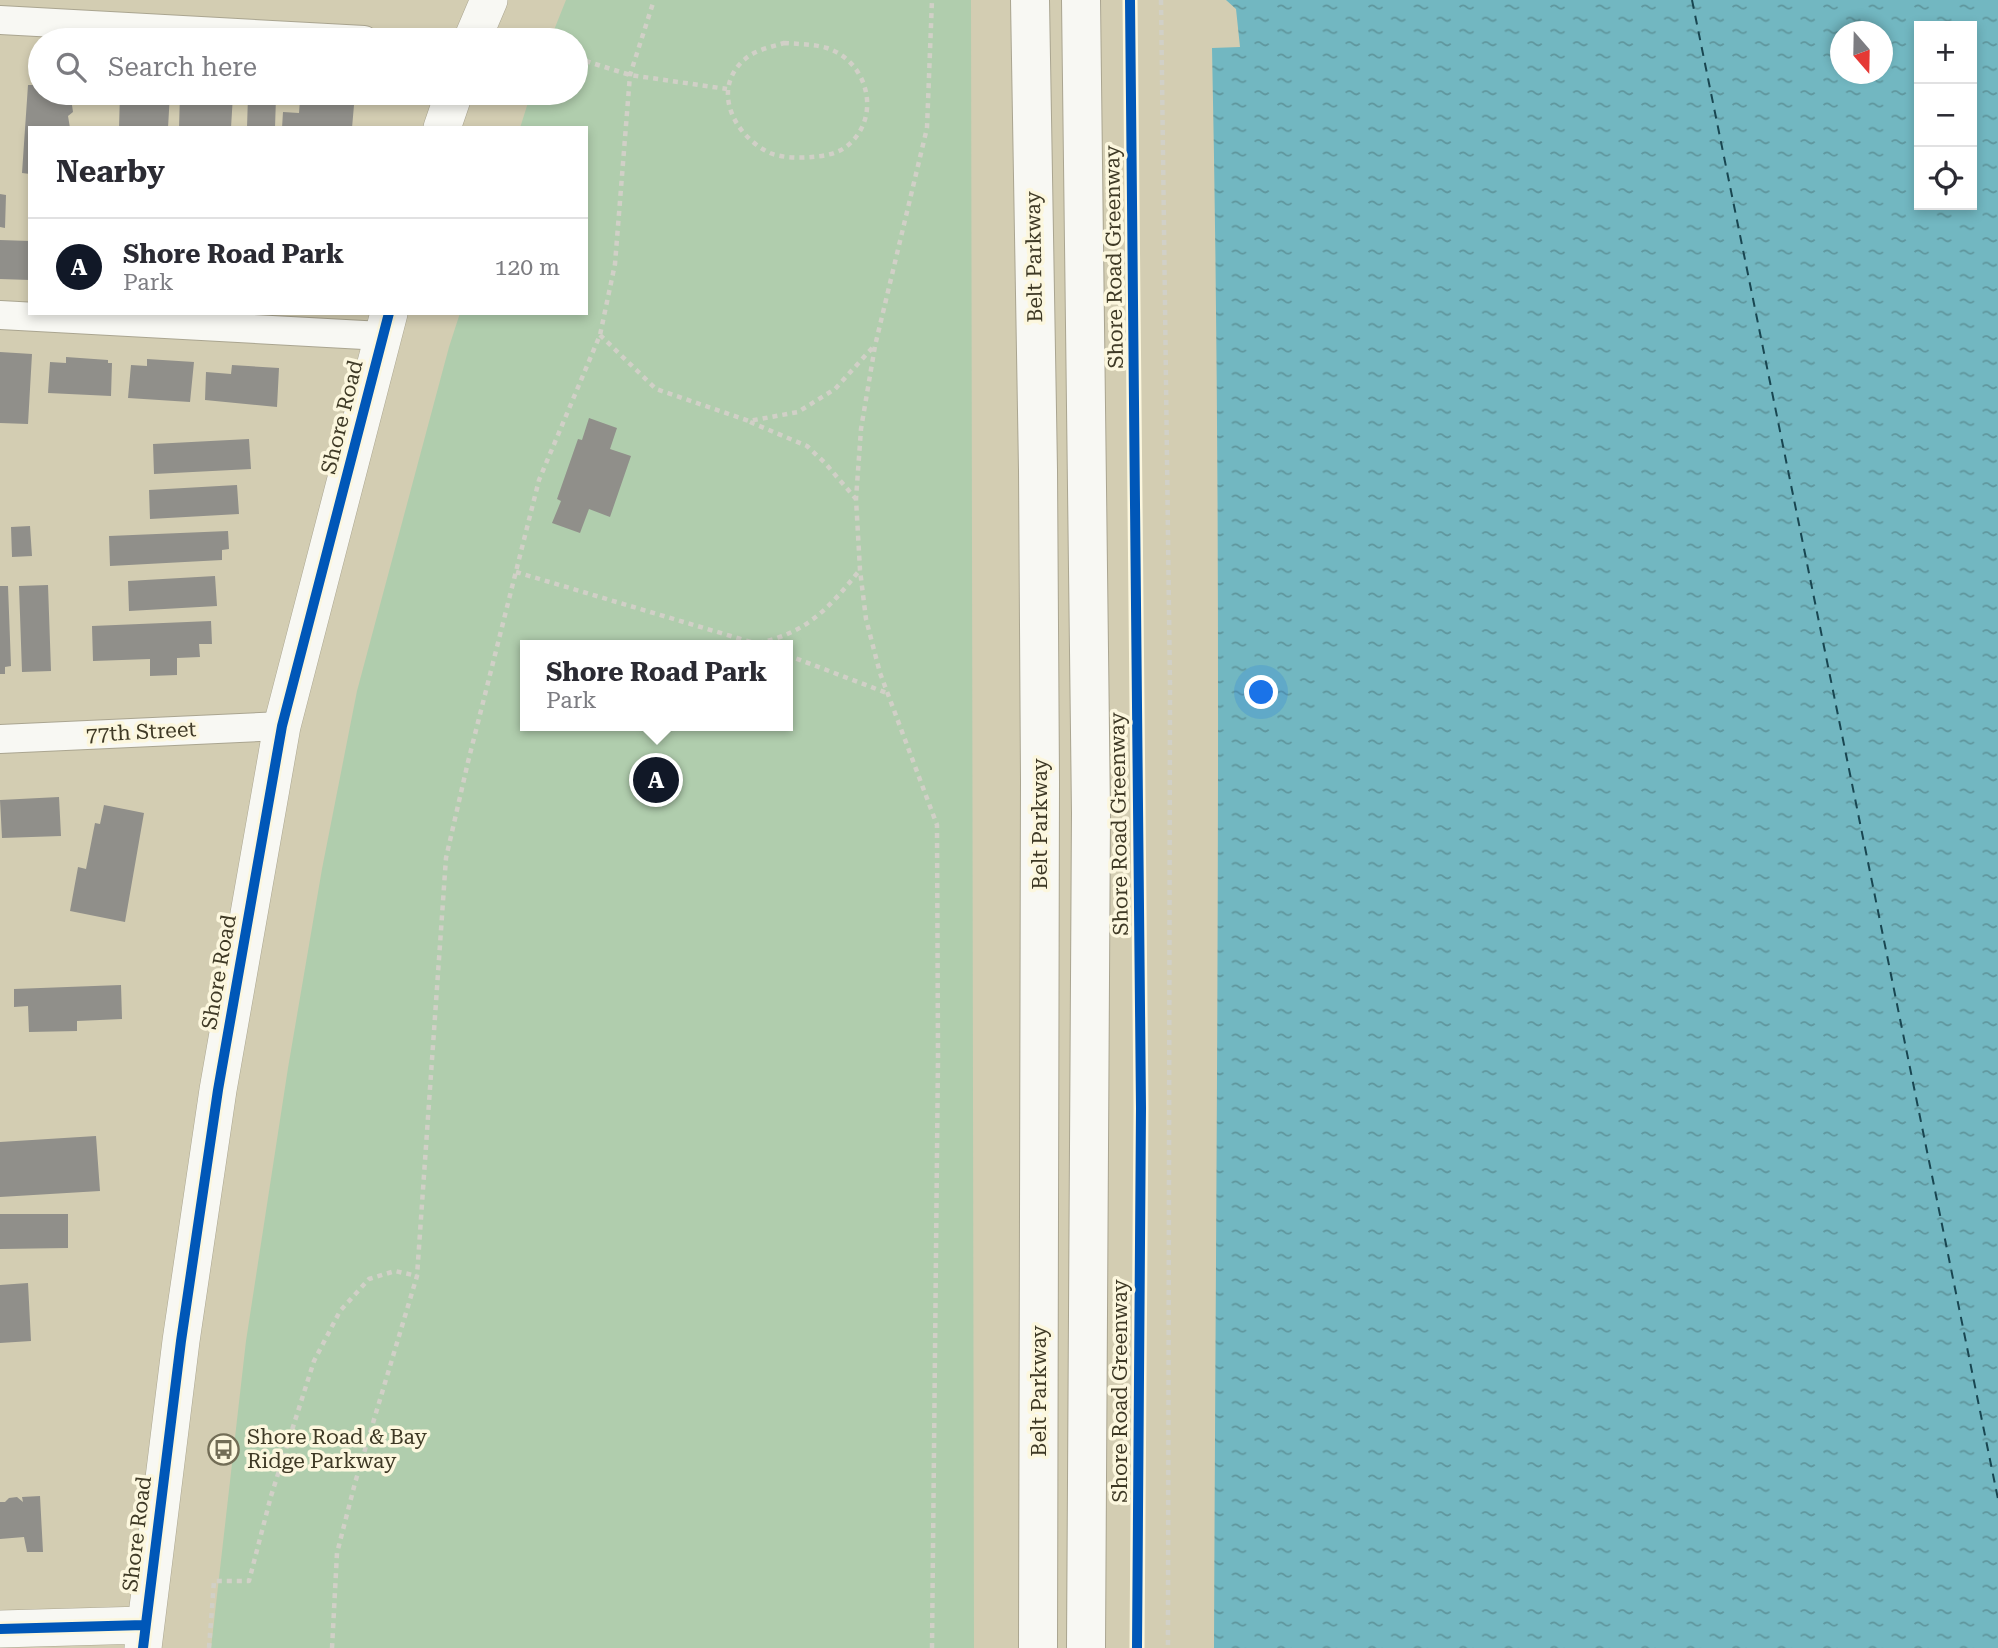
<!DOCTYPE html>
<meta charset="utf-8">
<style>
body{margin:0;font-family:"Roboto Serif",serif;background:#f2f2f3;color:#2b2b33}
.controls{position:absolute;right:21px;top:21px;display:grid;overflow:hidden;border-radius:0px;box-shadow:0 4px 10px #0003}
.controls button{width:63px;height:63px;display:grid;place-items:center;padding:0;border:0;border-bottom:2px solid #e1e1e2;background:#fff;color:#2b2b33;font:35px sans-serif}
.compass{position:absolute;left:1830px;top:21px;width:63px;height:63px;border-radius:50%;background:#fff;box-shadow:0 4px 10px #0003;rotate:160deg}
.you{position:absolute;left:1262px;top:693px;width:24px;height:24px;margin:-18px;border:5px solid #fff;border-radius:50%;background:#1a73e8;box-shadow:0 0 0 10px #1a73e833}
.badge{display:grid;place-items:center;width:46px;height:46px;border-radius:50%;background:#111827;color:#fff;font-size:23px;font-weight:700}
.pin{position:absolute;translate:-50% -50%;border:4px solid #fff;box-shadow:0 2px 7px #0006}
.popup{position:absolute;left:520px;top:640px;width:273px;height:91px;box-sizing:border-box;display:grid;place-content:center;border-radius:0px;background:#fff;filter:drop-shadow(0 2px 5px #0005);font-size:23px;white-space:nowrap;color:#7c7c81}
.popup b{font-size:26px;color:#2b2b33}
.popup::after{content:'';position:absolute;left:50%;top:100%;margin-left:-14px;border:14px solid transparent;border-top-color:#fff}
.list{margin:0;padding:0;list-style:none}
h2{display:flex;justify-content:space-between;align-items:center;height:91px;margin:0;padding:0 28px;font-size:30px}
h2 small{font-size:23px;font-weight:400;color:#7c7c81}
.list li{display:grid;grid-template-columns:46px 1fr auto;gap:21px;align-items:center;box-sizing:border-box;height:98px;padding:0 28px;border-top:2px solid #e1e1e2}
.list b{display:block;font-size:26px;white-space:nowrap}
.list p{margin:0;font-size:23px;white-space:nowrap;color:#7c7c81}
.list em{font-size:23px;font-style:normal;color:#7c7c81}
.icon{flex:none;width:38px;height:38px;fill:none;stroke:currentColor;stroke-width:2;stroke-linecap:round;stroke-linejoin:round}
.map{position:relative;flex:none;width:1998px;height:1648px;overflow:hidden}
.search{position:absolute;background:#fff;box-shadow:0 4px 10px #0003;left:28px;top:28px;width:560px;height:77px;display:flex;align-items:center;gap:18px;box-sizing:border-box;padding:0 24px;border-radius:38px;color:#7c7c81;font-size:26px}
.panel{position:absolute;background:#fff;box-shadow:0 4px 10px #0003;left:28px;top:126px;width:560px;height:189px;border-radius:0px}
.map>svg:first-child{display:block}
.green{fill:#b0cdad;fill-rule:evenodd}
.water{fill:url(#water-ripples);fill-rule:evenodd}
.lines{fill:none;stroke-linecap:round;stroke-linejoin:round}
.ferry{stroke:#194651;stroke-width:2;stroke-dasharray:9 7;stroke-linecap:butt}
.building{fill:#908f8a}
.minor-casing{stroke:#aaa590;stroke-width:30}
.tertiary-casing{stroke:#aaa590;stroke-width:38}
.motorway-casing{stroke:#aaa590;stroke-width:40}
.path{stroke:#d1d0c7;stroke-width:4.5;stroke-dasharray:5 5;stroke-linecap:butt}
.minor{stroke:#f8f8f3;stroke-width:28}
.tertiary{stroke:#f8f8f3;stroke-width:37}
.motorway{stroke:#f8f8f3;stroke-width:38}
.cycleway-casing{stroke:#fcf7de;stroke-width:15}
.cycleway{stroke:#0057b8;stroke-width:10}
.labels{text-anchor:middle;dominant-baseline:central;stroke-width:7;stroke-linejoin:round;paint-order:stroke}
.street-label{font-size:21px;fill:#3e3925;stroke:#fcf7de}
.poi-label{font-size:21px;fill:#3e3925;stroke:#fcf7de;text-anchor:start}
</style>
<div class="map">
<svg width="1998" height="1648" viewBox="0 0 1998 1648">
<defs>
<pattern id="water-ripples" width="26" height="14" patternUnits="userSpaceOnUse" patternTransform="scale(1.75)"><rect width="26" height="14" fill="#72b7c1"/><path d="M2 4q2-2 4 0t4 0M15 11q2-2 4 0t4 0" fill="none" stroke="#5f969d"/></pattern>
</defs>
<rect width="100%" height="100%" fill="#d3cdb2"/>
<path class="green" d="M566 0H971L974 1648H211L246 1341 288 1068 322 869 357 691 449 347 460 313H586V128H520L531 93H576V40H550ZM525 645H787V726H525Z"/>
<path class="water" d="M1226 0H1998V1648H1214C1216 1115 1223 581 1212 48L1240 47 1236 9ZM1919 26H1972V205H1919ZM1840 32H1882V74H1840Z"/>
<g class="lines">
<path class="ferry" d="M1692 0 1998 1499"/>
</g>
<path class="building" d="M28 85H40V93H50L49 100 66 101 72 105 73 112 68 116 70 128H30V174L22 173Z
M120 93H170L168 128H119Z
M180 93 233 95 231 128H179Z
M248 96 276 97 275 128H247Z
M300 100 354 105 352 128H282L283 112 299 113Z
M0 194 6 195 5 228 0 227Z
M0 240 30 241V280L0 279Z
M0 352 32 354 28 424 0 423Z
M66 357 108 360V363H112L111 396 48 393 50 362 66 363Z
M147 359 194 362 190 402 128 398 131 365 147 366Z
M232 365 279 368 277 407 205 400 206 372 231 374Z
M589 418 617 428 610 449 631 456 610 517 589 509 580 533 552 523 561 501 557 499 578 439 582 440Z
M249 439 251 469 154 474 153 444Z
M237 485 239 514 150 519 149 490Z
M30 526 32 556 12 557 11 527Z
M228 531 229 549 222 550V560L110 566 109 536Z
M215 576 217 606 129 611 128 581Z
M48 585 51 671 22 672 19 586Z
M0 586H8L11 666 5 667V674H0Z
M211 621 212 644H199L200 657 177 658V675L150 676V659L93 661 92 626Z
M59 797 61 836 2 838 0 800Z
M104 805 144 813 125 922 70 911 78 867 86 869 95 823 100 824Z
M121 985 122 1019 77 1021V1031L29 1032 28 1006 14 1007V989Z
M96 1136 100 1191 0 1197V1142Z
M0 1214H68V1248L0 1249Z
M28 1283 31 1341 0 1343V1285Z
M40 1496 43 1552H27L24 1537 0 1539V1502H5L9 1498 17 1497 23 1502 22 1497Z"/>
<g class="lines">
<defs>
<path id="minor" d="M0 20 364 40
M0 315 382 336
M0 739 282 726"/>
<path id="tertiary" d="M472 40 489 0
M442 128 454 93
M0 1629 144 1625
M143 1648 181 1341 218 1090 282 726 389 313"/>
<path id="motorway" d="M1030 0 1038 470 1040 781 1038 1648
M1081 0 1091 813 1086 1648"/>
</defs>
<use href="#minor" class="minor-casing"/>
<use href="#tertiary" class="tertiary-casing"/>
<use href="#motorway" class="motorway-casing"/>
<path class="path" d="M1161 0 1170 687 1168 1648
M784 43C798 44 813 44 827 48 869 62 882 118 847 146 837 154 824 156 812 157 799 158 782 158 770 153 734 136 710 89 745 59 755 50 771 47 784 43Z
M576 58 630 75 727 89
M600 335 656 389 749 421 798 412 835 389 874 346
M750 422 807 446 825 463 856 499
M516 572 761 645
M758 643C807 633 829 608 859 571
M787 655 887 693
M209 1648 214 1581H249L271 1496 314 1361 340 1311 369 1279 395 1271 417 1276
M332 1648 337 1553 355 1483 417 1276 446 858 468 762 539 480 600 335 615 264 630 75 654 0
M932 1648 938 1057 937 825 880 673 866 619 860 570 856 499 861 429 875 346 927 128 932 0"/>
<use href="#minor" class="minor"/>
<use href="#tertiary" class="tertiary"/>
<use href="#motorway" class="motorway"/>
<defs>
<path id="cycleway" d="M1130 0 1141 1108 1137 1648
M0 1629 144 1625
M143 1648 181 1341 218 1090 282 726 389 313"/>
</defs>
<use href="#cycleway" class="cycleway-casing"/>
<use href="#cycleway" class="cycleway"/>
</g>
<defs>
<symbol id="bus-ring" viewBox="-11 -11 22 22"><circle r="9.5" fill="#fcf7de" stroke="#726d56" stroke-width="1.5"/><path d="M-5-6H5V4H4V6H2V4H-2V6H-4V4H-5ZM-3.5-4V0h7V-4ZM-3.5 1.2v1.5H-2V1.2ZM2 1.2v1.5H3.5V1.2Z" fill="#726d56"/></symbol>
</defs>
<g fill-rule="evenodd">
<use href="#bus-ring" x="206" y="1432" width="35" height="35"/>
</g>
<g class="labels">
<g class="street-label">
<text transform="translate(1034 257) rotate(-91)">Belt Parkway</text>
<text transform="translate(1114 257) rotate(-91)">Shore Road Greenway</text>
<text transform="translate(342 417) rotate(-76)">Shore Road</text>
<text transform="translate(141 732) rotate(-3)">77th Street</text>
<text transform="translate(1040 824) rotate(-90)">Belt Parkway</text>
<text transform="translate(1119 824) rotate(-91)">Shore Road Greenway</text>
<text transform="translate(219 972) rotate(-80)">Shore Road</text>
<text transform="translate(1039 1391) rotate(-90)">Belt Parkway</text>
<text transform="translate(1120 1391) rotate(-90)">Shore Road Greenway</text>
<text transform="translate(137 1534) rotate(-83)">Shore Road</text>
</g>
<g class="poi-label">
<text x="247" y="1437">Shore Road &amp; Bay<tspan x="247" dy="24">Ridge Parkway</tspan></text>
</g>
</g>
</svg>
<div class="controls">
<button>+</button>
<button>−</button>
<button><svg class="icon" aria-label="locate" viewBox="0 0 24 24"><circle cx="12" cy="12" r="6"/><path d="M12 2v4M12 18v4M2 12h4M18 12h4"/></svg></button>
</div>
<svg class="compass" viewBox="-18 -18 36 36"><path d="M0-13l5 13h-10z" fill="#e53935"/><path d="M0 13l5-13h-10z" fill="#7c7c81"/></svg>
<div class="you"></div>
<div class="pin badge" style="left:656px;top:780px">A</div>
<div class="popup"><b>Shore Road Park</b>Park</div>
<div class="search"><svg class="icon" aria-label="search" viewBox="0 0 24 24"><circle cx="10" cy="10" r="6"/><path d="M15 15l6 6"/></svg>Search here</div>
<section class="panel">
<h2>Nearby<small></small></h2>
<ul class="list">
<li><span class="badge">A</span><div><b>Shore Road Park</b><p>Park</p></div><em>120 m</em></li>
</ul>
</section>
</div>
